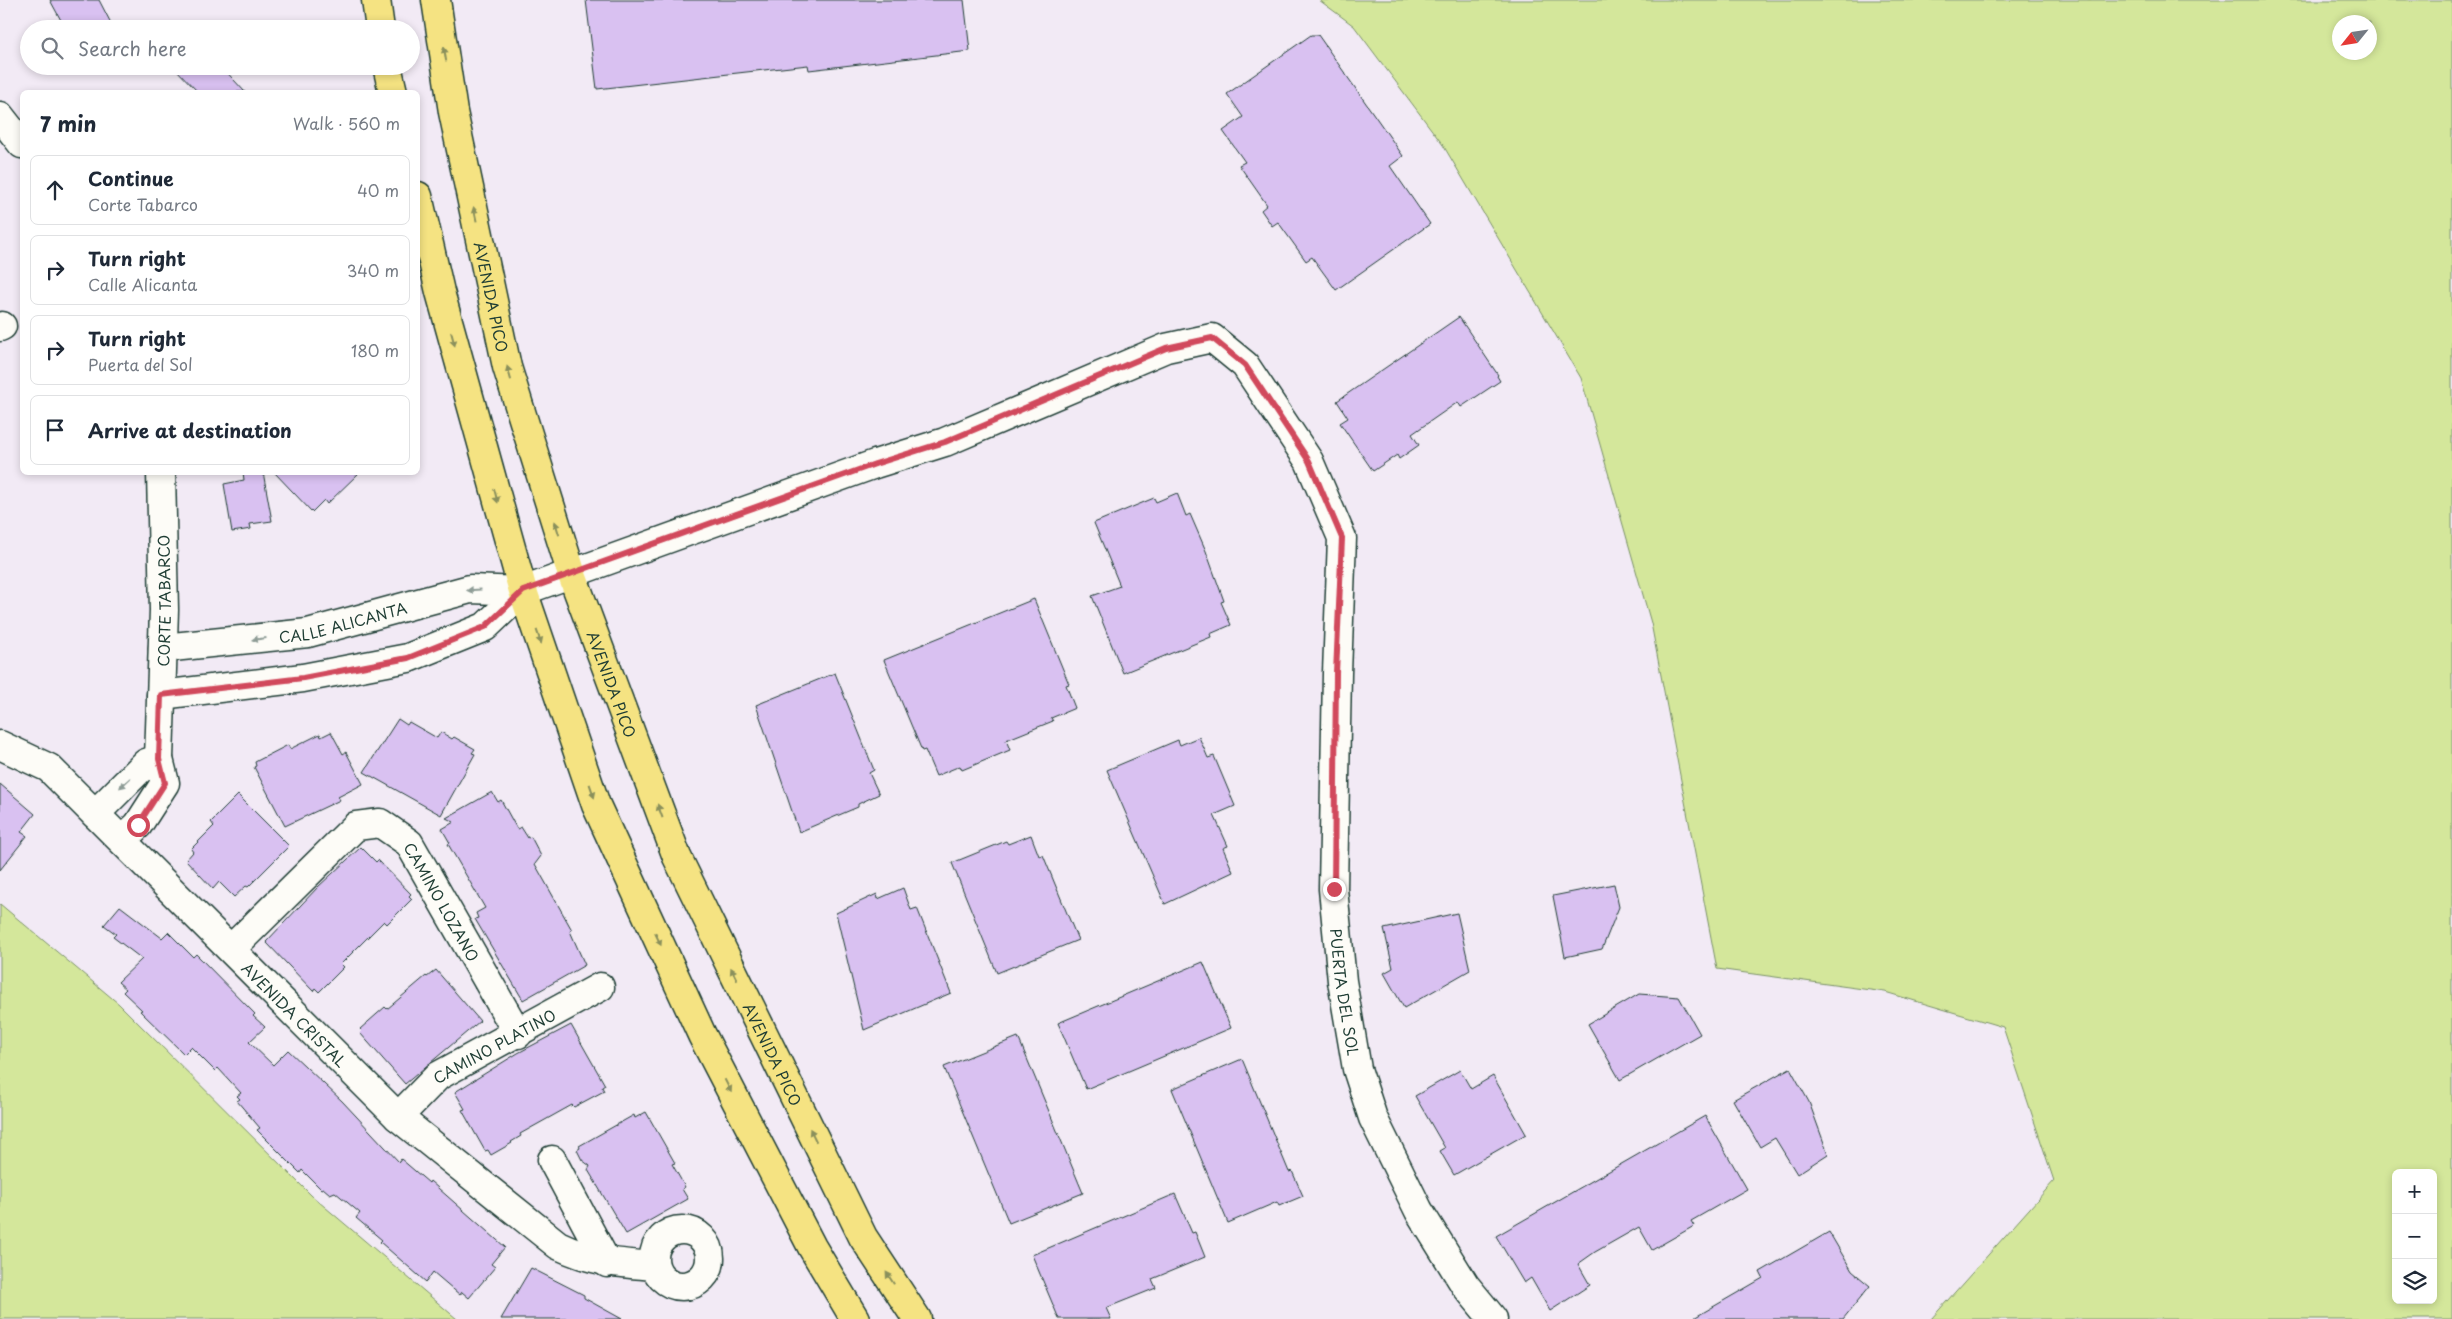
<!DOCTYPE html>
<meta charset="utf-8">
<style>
body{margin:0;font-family:"Playpen Sans",sans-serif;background:#f6f6f7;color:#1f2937}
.controls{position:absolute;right:15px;bottom:15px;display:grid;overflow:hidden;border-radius:8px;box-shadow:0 2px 8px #0003}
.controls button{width:45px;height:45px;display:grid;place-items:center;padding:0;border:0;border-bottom:1px solid #e0e1e3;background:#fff;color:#1f2937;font:25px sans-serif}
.compass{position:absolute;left:2332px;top:15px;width:45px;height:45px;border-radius:50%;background:#fff;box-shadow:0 2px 8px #0003;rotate:240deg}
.stop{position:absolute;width:15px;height:15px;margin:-11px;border:4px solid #d1495b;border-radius:50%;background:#fff}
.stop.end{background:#d1495b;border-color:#fff;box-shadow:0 1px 5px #0008}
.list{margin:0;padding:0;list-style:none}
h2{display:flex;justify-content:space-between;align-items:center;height:65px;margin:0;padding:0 20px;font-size:21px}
h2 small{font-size:16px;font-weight:400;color:#747a83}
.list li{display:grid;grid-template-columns:32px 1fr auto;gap:15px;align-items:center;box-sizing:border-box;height:70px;margin:0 10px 10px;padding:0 10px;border:1px solid #e0e1e3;border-radius:8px}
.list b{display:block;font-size:19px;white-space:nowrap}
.list p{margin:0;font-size:16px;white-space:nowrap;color:#747a83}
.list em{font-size:16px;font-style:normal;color:#747a83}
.icon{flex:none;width:28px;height:28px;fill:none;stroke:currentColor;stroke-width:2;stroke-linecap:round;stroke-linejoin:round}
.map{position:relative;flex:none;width:2452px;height:1319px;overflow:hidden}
.search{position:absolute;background:#fff;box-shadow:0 2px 8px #0003;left:20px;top:20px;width:400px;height:55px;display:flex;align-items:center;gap:12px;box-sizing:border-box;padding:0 18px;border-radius:28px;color:#747a83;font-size:19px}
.panel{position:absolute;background:#fff;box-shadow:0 2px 8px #0003;left:20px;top:90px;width:400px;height:385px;border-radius:8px}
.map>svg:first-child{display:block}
.green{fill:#d4e79b;stroke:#7a9268;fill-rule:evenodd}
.building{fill:#d9c1f1;stroke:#1f3d34}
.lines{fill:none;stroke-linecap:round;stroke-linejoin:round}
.minor-casing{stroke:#1f3d34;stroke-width:31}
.major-casing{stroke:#1f3d34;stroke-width:31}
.minor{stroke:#fdfcf7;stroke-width:28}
.major{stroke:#f5e382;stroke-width:28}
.oneway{fill:#8a905b}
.oneway2{fill:#8e9c96}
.route{stroke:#d1495b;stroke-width:6}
.labels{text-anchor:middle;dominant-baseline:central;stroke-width:4.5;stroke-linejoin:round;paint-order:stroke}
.street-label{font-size:15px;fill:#1f3d34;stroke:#fdfcf7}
</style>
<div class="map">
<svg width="2452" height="1319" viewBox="0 0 2452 1319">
<rect width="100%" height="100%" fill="#f2eaf5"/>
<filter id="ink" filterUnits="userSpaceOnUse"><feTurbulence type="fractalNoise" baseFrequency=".02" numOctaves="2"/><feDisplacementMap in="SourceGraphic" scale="10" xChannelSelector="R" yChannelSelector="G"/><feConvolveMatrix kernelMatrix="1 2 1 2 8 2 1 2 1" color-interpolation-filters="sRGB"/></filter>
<g filter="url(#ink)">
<path class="green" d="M1319 0H2452V1319H1931L2054 1181 2003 1027 1885 992 1717 969 1651 623 1581 378 1443 145 1354 26ZM2370 22V52H2340V22ZM2396 1173H2433V1300H2396Z
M0 904 119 1004 312 1196 457 1319H0Z"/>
<path class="building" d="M50 0H99L114 29H71L67 22 63 24Z
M586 0H964L970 51 809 70 808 65 597 89Z
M1311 35H1318L1403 156 1390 166 1430 224 1336 290 1312 257 1306 261 1278 222 1272 226 1261 210 1267 205 1239 165 1245 162 1223 131 1243 117 1227 94Z
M173 66H221L245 92H198Z
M1459 317 1498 375 1497 376 1500 381 1461 407 1458 402 1412 434 1419 445 1399 459 1397 455 1373 471 1340 423 1348 418 1337 401Z
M243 472H263L272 521 250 524 251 529 232 532 224 484 244 480Z
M274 472H360L327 504 324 500 312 512Z
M1177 493 1186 516 1190 514 1206 551 1224 601 1221 602 1231 625 1210 634 1211 637 1123 673 1092 596 1120 586 1094 523 1154 498 1156 502Z
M1034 599 1069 684 1066 685 1075 708 1051 718 1053 721 1006 740 1010 750 962 770 960 766 936 776 925 750 922 751 884 660Z
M835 673 874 770 869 773 879 794 858 804V807L799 832 756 705Z
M398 719 407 725 409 722 437 738 441 732 452 739 454 737 475 749 472 753 475 754 441 815 364 772Z
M331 732 343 754 346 752 363 784 338 797 340 800 285 826 254 767 256 766 255 762 288 745 290 749 320 734 321 737Z
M1199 737 1208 758 1214 756 1235 806 1214 815 1228 846 1223 848 1233 872 1165 904 1107 770 1178 740 1180 745Z
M0 784 35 814 21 832 27 836 0 870Z
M492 792 498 802 501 800 517 829 521 827 528 838 531 837 541 856 535 864 572 930 570 931 585 965 523 1000 475 919 478 918 476 913 485 908 448 844 450 843 442 829 454 822 446 818Z
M238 795 289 846 248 887 246 886 234 897 219 882 213 889 186 860 193 852 191 849 214 826 211 822Z
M1031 835 1039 856 1043 855 1078 940 997 973 952 863 1006 841 1008 844Z
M361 847 376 862 378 860 411 894 409 896 412 899 387 924 384 921 341 964 344 967 319 992 315 988 313 991 266 942 318 887Z
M1614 884 1619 907 1602 949 1565 957 1553 896Z
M903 888 911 910 917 908 951 993 864 1030 836 913 877 894 878 899Z
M120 906 162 938 168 932 193 957 196 954 255 1014 253 1016 265 1027 249 1042 273 1065 288 1050 342 1101 399 1162 401 1159 429 1183 430 1181 505 1247 491 1264 495 1267 469 1298 462 1292 460 1295 433 1272 426 1282 380 1242 382 1240 356 1218 360 1213 335 1192 330 1194 323 1188 321 1189 302 1170 300 1173 257 1130 260 1128 237 1101 240 1099 237 1096 241 1093 218 1068 215 1071 191 1047 184 1054 140 1011 142 1010 123 992 126 989 118 982 142 959 113 937 116 934 104 925Z
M1457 913 1470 970 1404 1008 1384 973 1393 968 1384 929Z
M1203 962 1231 1028 1086 1089 1058 1023Z
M436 970 480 1021 405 1084 360 1033 362 1031 360 1029 385 1007 387 1009 426 976 427 977Z
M1639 994 1679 997 1700 1034 1620 1080 1588 1024Z
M571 1025 605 1085 602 1087 604 1091 574 1107 572 1105 520 1134 521 1136 511 1142 512 1143 491 1155 488 1150 485 1151 462 1110 465 1109 455 1092 518 1053Z
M1018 1037 1083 1193 1009 1223 944 1067Z
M1242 1059 1289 1172 1292 1171 1303 1196 1279 1206 1277 1202 1228 1223 1172 1089Z
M1790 1068 1809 1102 1828 1154 1797 1174 1775 1138 1760 1147 1733 1100Z
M1460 1070 1471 1089 1493 1076 1526 1134 1454 1175 1440 1151 1445 1148 1415 1096Z
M646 1112 675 1163 672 1164 685 1187 682 1189 688 1199 626 1234 588 1170 590 1166 582 1160 577 1150 580 1148 579 1146 634 1115 635 1118Z
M1705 1116 1747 1189 1691 1221 1694 1226 1652 1250 1639 1227 1595 1252 1578 1264 1590 1285 1550 1311 1531 1278 1524 1283 1496 1236Z
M1175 1194 1192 1233 1195 1232 1205 1257 1152 1279 1156 1288 1106 1308 1111 1319H1059L1032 1255Z
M1829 1232 1852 1271 1870 1286 1843 1319H1692L1763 1278 1760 1272Z
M531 1268 584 1295V1298L622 1319H501Z"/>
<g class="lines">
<defs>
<g id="minor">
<path d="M0 116 22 144"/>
<path d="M0 327 2 326"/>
<path id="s1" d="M163 648 308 633 470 589 523 591 875 464 945 442 1166 348 1212 338 1245 365 1309 461 1342 538 1337 673 1333 889 1342 981 1357 1069 1373 1118 1419 1211 1465 1285 1493 1319"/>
<path d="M161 695 303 678 408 658 485 627 523 591"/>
<path id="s2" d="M0 745 49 768 398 1117 558 1245C594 1262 616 1263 654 1266"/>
<path d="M95 814 146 763 159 759"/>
<path id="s3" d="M122 840 138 825 165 783 159 759 164 610 161 472"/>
<path id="s4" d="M231 949 356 826 380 823 409 843 518 1034"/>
<path id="s5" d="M398 1117 438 1076 600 987"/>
<path d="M552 1160 607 1263"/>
<circle cx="682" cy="1258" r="28"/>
</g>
<g id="major">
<path d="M376 0 380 29"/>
<path id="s6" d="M436 0 453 112 507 367 572 575 677 857 863 1237 917 1319"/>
<path d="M387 66 393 92"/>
<path d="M418 196 440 292 523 591 596 805 702 1035 812 1247 855 1319"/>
</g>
</defs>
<use href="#minor" class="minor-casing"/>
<use href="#major" class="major-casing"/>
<use href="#minor" class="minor"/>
<use href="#major" class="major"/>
</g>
<defs><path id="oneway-solid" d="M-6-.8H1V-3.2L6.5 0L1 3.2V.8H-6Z" transform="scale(1.25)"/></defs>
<g class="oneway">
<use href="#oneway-solid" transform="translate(445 54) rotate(-99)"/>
<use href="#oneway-solid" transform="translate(475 214) rotate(-102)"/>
<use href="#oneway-solid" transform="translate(453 339) rotate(75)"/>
<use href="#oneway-solid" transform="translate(509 373) rotate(-106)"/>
<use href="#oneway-solid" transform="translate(496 496) rotate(75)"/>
<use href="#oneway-solid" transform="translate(557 528) rotate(-107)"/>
<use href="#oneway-solid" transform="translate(539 637) rotate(71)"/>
<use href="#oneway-solid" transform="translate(592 791) rotate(71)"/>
<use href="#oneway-solid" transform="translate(660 811) rotate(-110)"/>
<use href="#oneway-solid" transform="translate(658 939) rotate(65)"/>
<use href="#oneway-solid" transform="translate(734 974) rotate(-116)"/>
<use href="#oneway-solid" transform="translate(728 1086) rotate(63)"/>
<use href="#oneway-solid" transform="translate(813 1135) rotate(-116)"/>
<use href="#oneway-solid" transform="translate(890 1278) rotate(-123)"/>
</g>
<g class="oneway2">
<use href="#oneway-solid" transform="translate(474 590) rotate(177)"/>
<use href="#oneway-solid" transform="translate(259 639) rotate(173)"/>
<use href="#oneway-solid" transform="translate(125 783) rotate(137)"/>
</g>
</g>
<g class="lines" filter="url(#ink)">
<path class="route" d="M138 825 165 783 159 759 161 695 303 678 408 658 485 627 523 591 875 464 945 442 1166 348 1212 338 1245 365 1309 461 1342 538 1336 673 1334 889"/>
</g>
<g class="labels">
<g class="street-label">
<text stroke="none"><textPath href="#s6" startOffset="302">AVENIDA PICO</textPath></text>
<text stroke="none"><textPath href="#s3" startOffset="255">CORTE TABARCO</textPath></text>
<text stroke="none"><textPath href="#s1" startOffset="182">CALLE ALICANTA</textPath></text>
<text stroke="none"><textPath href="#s6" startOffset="708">AVENIDA PICO</textPath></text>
<text stroke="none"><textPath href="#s4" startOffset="302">CAMINO LOZANO</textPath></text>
<text stroke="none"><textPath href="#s1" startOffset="1798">PUERTA DEL SOL</textPath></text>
<text stroke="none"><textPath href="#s2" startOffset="402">AVENIDA CRISTAL</textPath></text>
<text stroke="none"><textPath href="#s5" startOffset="121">CAMINO PLATINO</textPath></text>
<text stroke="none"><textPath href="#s6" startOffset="1112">AVENIDA PICO</textPath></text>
</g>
</g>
</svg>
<div class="controls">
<button>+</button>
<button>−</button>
<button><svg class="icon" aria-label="layers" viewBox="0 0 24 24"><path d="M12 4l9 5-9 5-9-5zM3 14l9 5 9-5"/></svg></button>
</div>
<svg class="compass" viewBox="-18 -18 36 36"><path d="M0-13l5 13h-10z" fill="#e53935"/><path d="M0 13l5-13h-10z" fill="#747a83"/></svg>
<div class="stop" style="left:138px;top:825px"></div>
<div class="stop end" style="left:1334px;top:889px"></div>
<div class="search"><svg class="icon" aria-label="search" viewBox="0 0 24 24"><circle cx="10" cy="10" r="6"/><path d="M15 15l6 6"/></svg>Search here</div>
<section class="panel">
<h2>7 min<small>Walk · 560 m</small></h2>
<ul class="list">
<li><svg class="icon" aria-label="ahead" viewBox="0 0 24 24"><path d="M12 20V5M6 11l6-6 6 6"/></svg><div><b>Continue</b><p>Corte Tabarco</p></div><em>40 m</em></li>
<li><svg class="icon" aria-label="right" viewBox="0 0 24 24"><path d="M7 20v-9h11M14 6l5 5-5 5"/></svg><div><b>Turn right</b><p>Calle Alicanta</p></div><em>340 m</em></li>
<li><svg class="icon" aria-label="right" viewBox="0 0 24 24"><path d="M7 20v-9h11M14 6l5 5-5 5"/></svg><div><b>Turn right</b><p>Puerta del Sol</p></div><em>180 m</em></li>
<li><svg class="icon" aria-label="arrive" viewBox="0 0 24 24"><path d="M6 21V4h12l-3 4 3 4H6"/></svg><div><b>Arrive at destination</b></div></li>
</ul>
</section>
</div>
